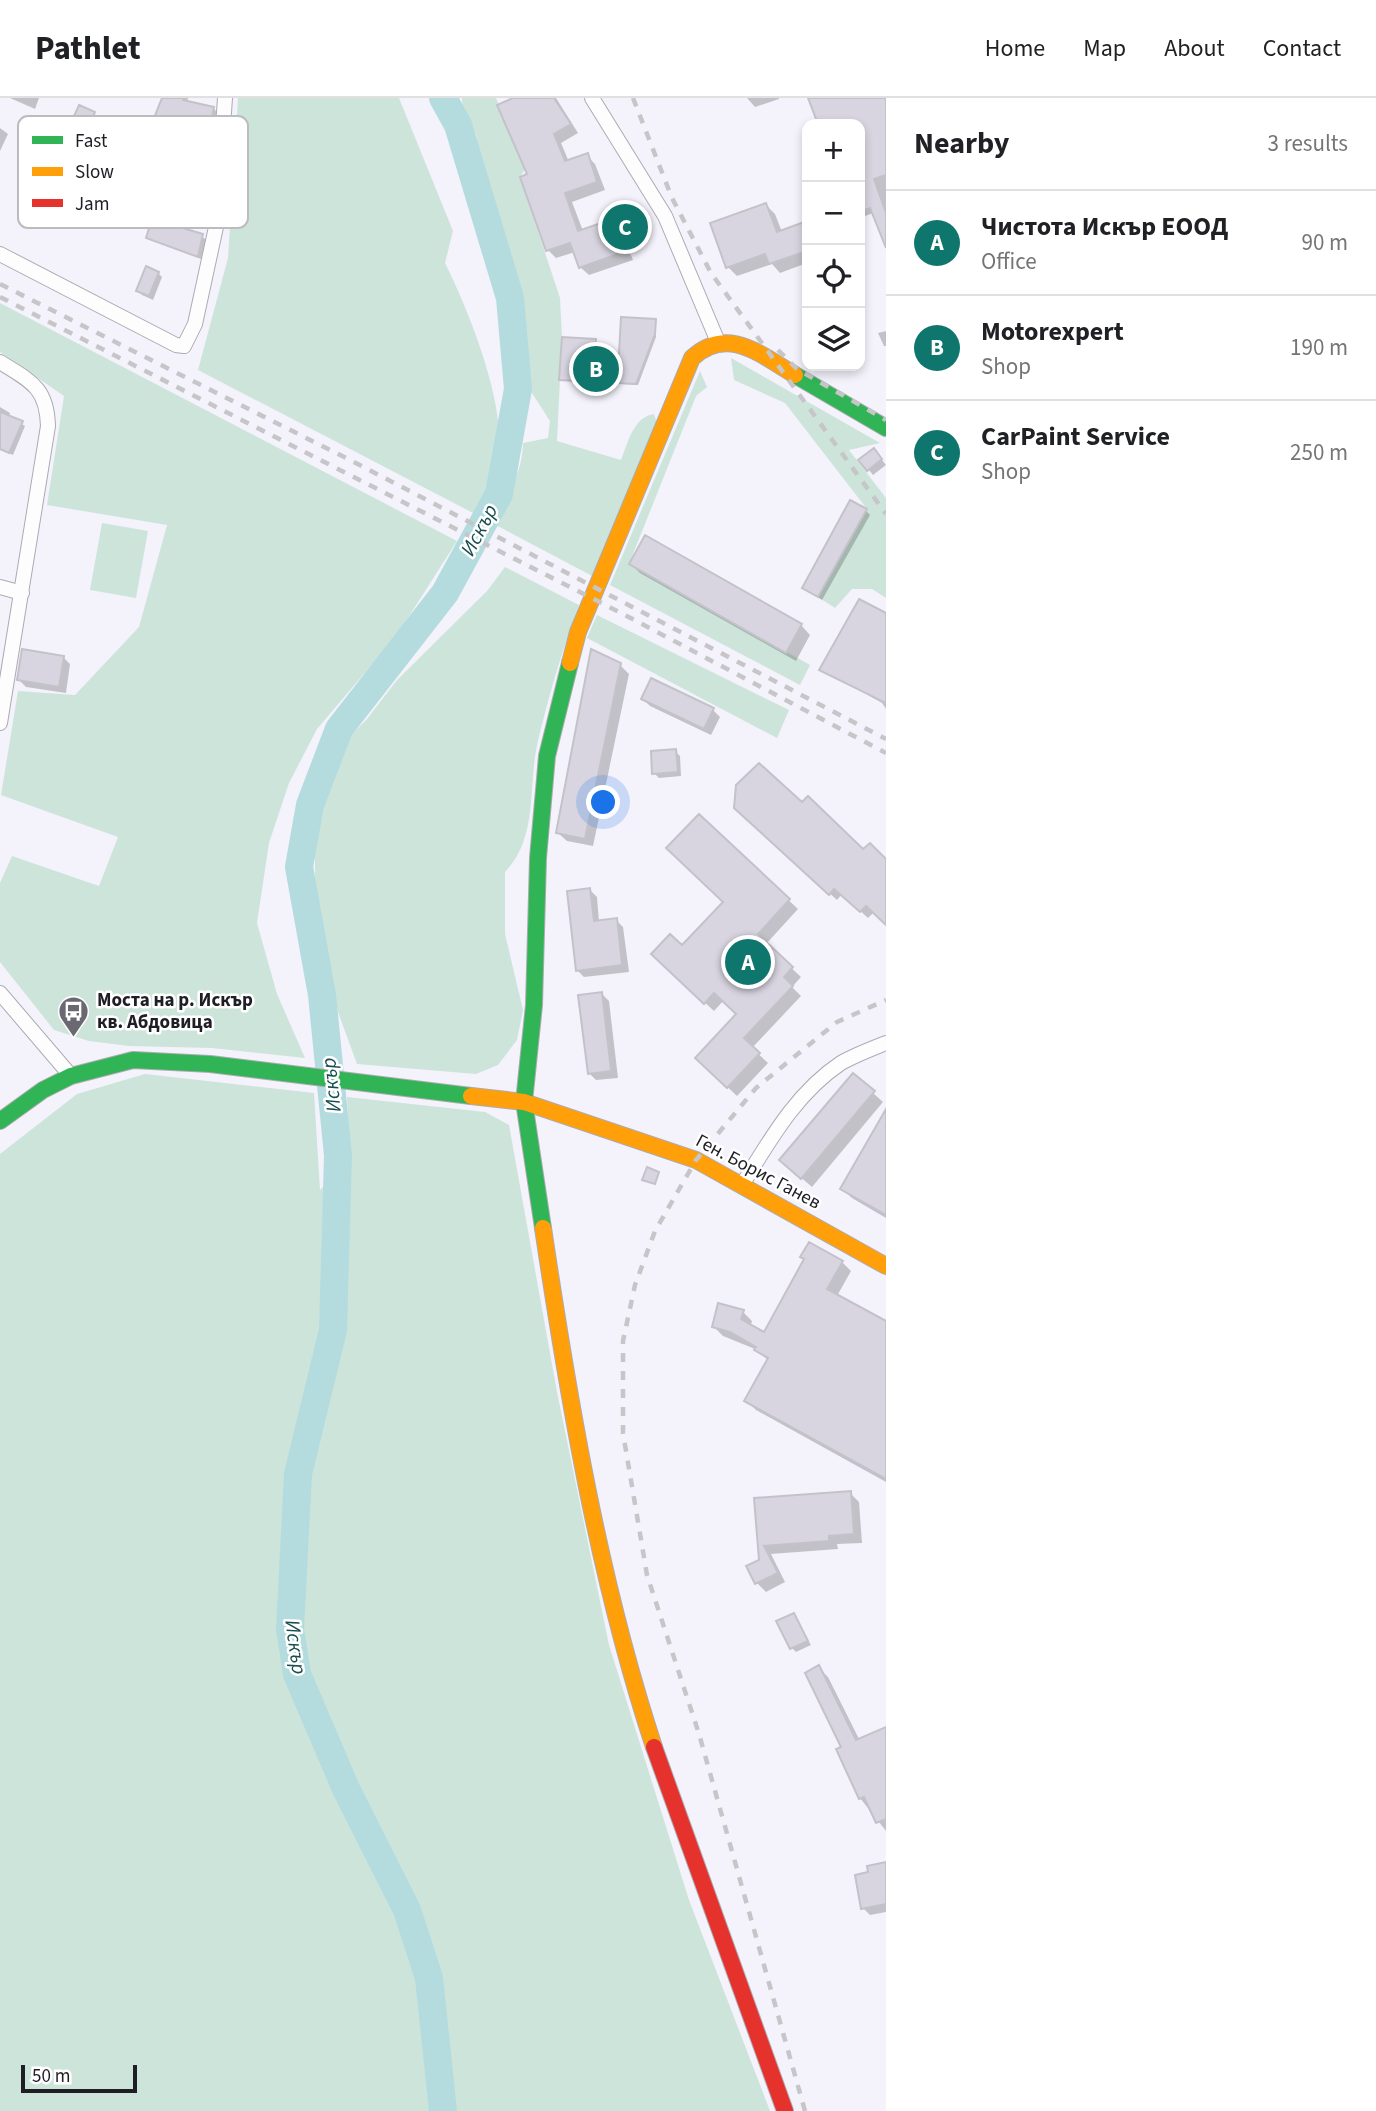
<!DOCTYPE html>
<meta charset="utf-8">
<style>
body{margin:0;font-family:"Source Sans 3",sans-serif;background:#f6f6f6;color:#202124}
.controls{position:absolute;right:21px;top:21px;display:grid;overflow:hidden;border-radius:14px;box-shadow:0 4px 10px #0003}
.controls button{width:63px;height:63px;display:grid;place-items:center;padding:0;border:0;border-bottom:2px solid #e0e0e0;background:#fff;color:#202124;font:35px sans-serif}
.scale{position:absolute;left:21px;bottom:18px;width:116px;box-sizing:border-box;padding-left:7px;border:4px solid #201e25;border-top:0;font-size:19px;line-height:24px;white-space:nowrap;color:#201e25;-webkit-text-stroke:5px #fff;paint-order:stroke}
.you{position:absolute;left:604px;top:705px;width:24px;height:24px;margin:-18px;border:5px solid #fff;border-radius:50%;background:#1a73e8;box-shadow:0 0 0 10px #1a73e833}
.badge{display:grid;place-items:center;width:46px;height:46px;border-radius:50%;background:#0f766e;color:#fff;font-size:23px;font-weight:700}
.pin{position:absolute;translate:-50% -50%;border:4px solid #fff;box-shadow:0 2px 7px #0006}
.list{margin:0;padding:0;list-style:none}
h2{display:flex;justify-content:space-between;align-items:center;height:91px;margin:0;padding:0 28px;font-size:30px}
h2 small{font-size:23px;font-weight:400;color:#757577}
.list li{display:grid;grid-template-columns:46px 1fr auto;gap:21px;align-items:center;box-sizing:border-box;height:105px;padding:0 28px;border-top:2px solid #e0e0e0}
.list b{display:block;font-size:26px;white-space:nowrap}
.list p{margin:0;font-size:23px;white-space:nowrap;color:#757577}
.list em{font-size:23px;font-style:normal;color:#757577}
.icon{flex:none;width:38px;height:38px;fill:none;stroke:currentColor;stroke-width:2;stroke-linecap:round;stroke-linejoin:round}
.map{position:relative;flex:none;width:886px;height:2013px;overflow:hidden}
header{display:flex;align-items:center;gap:42px;box-sizing:border-box;height:98px;padding:0 35px;background:#fff;border-bottom:2px solid #e0e0e0}
header strong{font-size:33px}
nav{display:flex;gap:38px;margin-inline-start:auto;font-size:24px}
main{display:flex}
aside{flex:1;background:#fff}
.map>svg:first-child{display:block}
.green{fill:#cde4db}
.shadow{fill:#0003}
.lines{fill:none;stroke-linecap:round;stroke-linejoin:round}
.stream{stroke:#b4dcdf;stroke-width:4.5}
.river{stroke:#b4dcdf;stroke-width:28}
.building{fill:#d8d5e1;stroke:#c4c2c9;stroke-width:2}
.street-casing{stroke:#adabb2;stroke-width:16}
.fast-casing{stroke:#adabb2;stroke-width:18}
.slow-casing{stroke:#adabb2;stroke-width:18}
.jam-casing{stroke:#adabb2;stroke-width:18}
.street{stroke:#fdfdfe;stroke-width:14}
.fast{stroke:#30b455;stroke-width:16}
.slow{stroke:#ff9f0a;stroke-width:16}
.jam{stroke:#e5322d;stroke-width:16}
.rail{stroke:#c6c5c8;stroke-width:4.5;stroke-dasharray:9 9;stroke-linecap:butt}
.labels{text-anchor:middle;dominant-baseline:central;stroke-width:5;stroke-linejoin:round;paint-order:stroke}
.poi-label{font-size:19px;font-weight:bold;fill:#201e25;stroke:#fff;text-anchor:start}
.street-label{font-size:19px;fill:#201e25;stroke:#fff}
.water-label{font-size:21px;font-style:italic;fill:#194d4e;stroke:#fff}
.key{fill:#fff;stroke:#bcbcbe;stroke-width:2}
.key-label{font-size:19px;fill:#201e25}
</style>
<header>
<strong>Pathlet</strong>
<nav><a>Home</a><a>Map</a><a>About</a><a>Contact</a></nav>
</header>
<main>
<div class="map">
<svg width="886" height="2013" viewBox="0 0 886 2013">
<rect width="100%" height="100%" fill="#f4f2fb"/>
<path class="green" d="M238 0H399L453 133 445 165C469 213 510 314 497 366 492 383 482 400 475 416L198 272 228 160Z
M462 0H496L525 71 520 79 560 200 562 239 557 343 621 362C628 345 633 319 654 316L657 325 594 479 494 426C503 392 522 384 523 345L548 340 550 323 530 292 521 210 482 75 476 36 463 21Z
M0 205 457 443 397 537 317 631 289 685 269 745 257 825 277 896 305 960 212 950 129 948 89 943 54 932 0 864V785L12 758 99 788 118 739 1 697 18 593 75 597 139 529 167 427 47 407 64 298 0 254Z
M731 260 880 345 849 352 886 400V500L872 491H852L835 510 818 499 867 411 785 305 734 282Z
M700 273 707 289 696 298 629 466 810 567 800 587 610 487Z
M102 425 148 433 136 500 90 492Z
M505 469 579 507C562 552 548 600 537 647 528 691 538 740 505 774V836L523 912 517 942 498 967 476 976 357 966 338 914 315 802V725L348 640 367 621 397 582 487 493Z
M597 517 789 612 777 640 587 540Z
M145 976 314 995 320 1092 350 1059 347 999 485 1014 509 1027 557 1294 609 1547 689 1802 770 2013H0V1056L77 996Z"/>
<path class="shadow" d="M10 0H39L35 11Z
M164 0H188L187 5 214 11 218 15 215 26 195 21 178 64 188 70 183 82 147 65 158 40 150 35Z
M517 0H556L578 35 561 45 569 64 587 58 595 66 605 92 572 104 583 133 632 116 641 124 647 143 628 150 633 162 589 177 580 169 575 154 556 160 548 152 530 77Z
M747 0H779V1L755 9Z
M810 0H886V142L873 115 860 120V26H820Z
M94 15 98 20 90 38 72 27Z
M0 30 8 36 0 53Z
M187 91 191 95 183 132 206 141 201 161 148 139 169 129Z
M766 107 775 116 782 134 807 125V165L780 175 772 166 737 178 728 169Z
M158 175 162 179 153 202 142 197 138 193Z
M655 222 656 239 638 287 561 282 595 242 596 257 620 258Z
M886 233V248H884L878 235Z
M0 309 10 315 9 319 25 328 13 357 0 352Z
M878 357 886 367 873 377 861 362Z
M866 413 870 417 822 502 809 494 804 490Z
M631 466 801 527 810 537 796 563 640 475Z
M860 503 886 518V565L880 576 886 579V611L882 605 821 571Z
M63 559 70 566 66 595 26 589 19 582Z
M620 567 629 576 593 748 567 743 558 735Z
M643 601 713 612 720 619 711 637 650 608Z
M675 653 680 658 681 678 659 680 654 675Z
M802 706 863 753 870 748 886 763V825L874 814 868 820 842 796 837 802 744 717Z
M699 718 798 811 766 846 801 879 792 889 801 898 752 950 768 965 737 998 697 960 738 916 724 902 714 913 662 865 682 850 726 804Z
M590 792 597 799 599 824 616 822 623 829 629 874 584 879 577 872Z
M602 896 609 903 618 980 596 982 589 975Z
M853 977 883 1004 812 1089 791 1071Z
M886 1015V1120L852 1100 842 1091Z
M842 1164 851 1173 837 1198 886 1225V1384L756 1312 747 1303 769 1263 755 1251 723 1238 714 1229 743 1214 752 1223 750 1229 765 1236Z
M850 1395 859 1404 862 1445 837 1446 838 1451 771 1456 785 1484 766 1494 757 1485 761 1463 756 1402Z
M793 1517 811 1547 796 1554 792 1550Z
M819 1570 828 1579 860 1643 886 1631V1733L860 1700Z
M886 1766V1814L870 1817 863 1810 869 1769Z"/>
<g class="lines">
<path class="stream" d="M454 0V19"/>
<path class="river" d="M443 0 458 27 510 200 518 291 499 396 445 495 339 631 310 707 299 769 322 897 338 1057 333 1232 298 1376 290 1531 297 1576 346 1691 407 1812 429 1880 443 2013"/>
</g>
<path class="building" d="M162 0H184L183 2 214 9 211 23 191 18 174 60 185 65 179 79 145 65 156 39 148 35Z
M513 0H554L571 26 554 36 565 63 588 55 597 84 565 95 578 133 633 114 640 135 621 141 626 153 579 170 570 145 546 153 520 79 527 76 497 7Z
M808 0H886V77L874 81 886 115V150L870 110 860 114V26H818Z
M79 7 95 14 85 35 70 27Z
M177 87 188 89 179 129 203 136 198 159 146 140 152 121 168 127Z
M766 105 777 134 807 123V153L769 166 765 156 726 170 710 125Z
M146 168 159 174 149 198 136 193Z
M621 219 656 221 655 236 636 286 559 282 562 239 596 241 595 255 619 256Z
M0 314 23 323 9 355 0 351Z
M874 350 882 361 867 373 858 362Z
M850 402 867 411 818 499 802 490Z
M645 437 802 526 786 555 629 466Z
M859 501 886 515V605L819 572Z
M22 551 64 558 59 589 17 582Z
M591 551 621 565 585 741 556 735Z
M651 580 714 610 704 631 641 601Z
M676 651 678 674 652 676 651 653Z
M759 665 802 704 808 698 863 751 870 745 886 761V827L866 808 860 814 834 791 829 797 734 710 736 687Z
M699 716 790 801 758 836 793 869 784 879 793 888 744 940 760 955 727 990 695 960 736 916 714 895 704 906 651 856 670 836 682 847 723 804 666 750Z
M590 790 594 823 617 820 622 867 576 873 567 793Z
M602 894 611 973 588 976 578 897Z
M853 975 875 993 801 1081 779 1062Z
M886 1011V1117L840 1091Z
M647 1069 659 1074 655 1086 642 1082Z
M809 1144 843 1163 827 1191 886 1223V1381L744 1303 768 1260 754 1252 756 1249 730 1234 712 1229 718 1205 744 1212 741 1221 764 1234 804 1161 800 1159Z
M851 1393 854 1436 829 1438V1443L764 1448 778 1475 755 1486 746 1468 759 1462 754 1400Z
M794 1515 808 1543 790 1551 776 1523Z
M819 1567 856 1642 886 1629V1721L876 1725 864 1699 859 1701 836 1651 841 1649 805 1575Z
M886 1764V1806L861 1811 855 1777 868 1774 867 1768Z"/>
<g class="lines">
<defs>
<path id="street" d="M592 0 665 118 718 244
M0 156 176 247 184 248 195 226 216 129 225 0
M0 264C30 283 47 289 48 328L0 625
M0 489 22 495
M0 895 71 978
M742 1087C770 1042 796 995 841 965 855 957 871 951 886 945"/>
<path id="fast" d="M795 277 886 330
M0 1023 43 992 71 978 133 962 210 966 471 998
M543 1130 524 1004 534 907 538 760 547 658 570 565"/>
<path id="slow" d="M570 565 578 534 692 260C728 227 761 257 795 277
M471 998 524 1004 696 1062 886 1168
M543 1130C569 1304 599 1482 654 1649"/>
<path id="jam" d="M654 1649 785 2013"/>
</defs>
<use href="#street" class="street-casing"/>
<use href="#fast" class="fast-casing"/>
<use href="#slow" class="slow-casing"/>
<use href="#jam" class="jam-casing"/>
<use href="#street" class="street"/>
<use href="#fast" class="fast"/>
<use href="#slow" class="slow"/>
<use href="#jam" class="jam"/>
<path class="rail" d="M633 0 672 100 711 175 886 416
M0 186 352 363 886 641
M0 199 623 516 886 655
M778 252 797 271 886 322
M805 2013 699 1636 647 1477 623 1335V1243L635 1187 655 1133 696 1062 756 990 837 924 886 902"/>
</g>
<defs>
<symbol id="bus-pin" viewBox="-11 -11 22 30"><path d="M0 17L-7.5 6A9.5 9.5 0 1 1 7.5 6Z" fill="#6a6870" stroke="#fff"/><path d="M-5-6H5V4H4V6H2V4H-2V6H-4V4H-5ZM-3.5-4V0h7V-4ZM-3.5 1.2v1.5H-2V1.2ZM2 1.2v1.5H3.5V1.2Z" fill="#fff"/></symbol>
</defs>
<g fill-rule="evenodd">
<use href="#bus-pin" x="56" y="896" width="35" height="47"/>
</g>
<g class="labels">
<g class="poi-label">
<text x="97" y="902">Моста на р. Искър<tspan x="97" dy="22">кв. Абдовица</tspan></text>
</g>
<g class="street-label">
<text transform="translate(758 1074) rotate(28)">Ген. Борис Ганев</text>
</g>
<g class="water-label">
<text transform="translate(479 432) rotate(-62)">Искър</text>
<text transform="translate(331 987) rotate(-96)">Искър</text>
<text transform="translate(296 1549) rotate(82)">Искър</text>
</g>
</g>
<rect x="18" y="18" width="230" height="112" rx="10" class="key"/>
<rect x="32" y="38" width="31" height="8" fill="#30b455"/>
<rect x="32" y="69" width="31" height="9" fill="#ff9f0a"/>
<rect x="32" y="101" width="31" height="8" fill="#e5322d"/>
<g class="key-label">
<text x="75" y="49">Fast</text>
<text x="75" y="80">Slow</text>
<text x="75" y="112">Jam</text>
</g>
</svg>
<div class="controls">
<button>+</button>
<button>−</button>
<button><svg class="icon" aria-label="locate" viewBox="0 0 24 24"><circle cx="12" cy="12" r="6"/><path d="M12 2v4M12 18v4M2 12h4M18 12h4"/></svg></button>
<button><svg class="icon" aria-label="layers" viewBox="0 0 24 24"><path d="M12 4l9 5-9 5-9-5zM3 14l9 5 9-5"/></svg></button>
</div>
<div class="scale">50 m</div>
<div class="you"></div>
<div class="pin badge" style="left:748px;top:864px">A</div>
<div class="pin badge" style="left:596px;top:271px">B</div>
<div class="pin badge" style="left:625px;top:129px">C</div>
</div>
<aside>
<h2>Nearby<small>3 results</small></h2>
<ul class="list">
<li><span class="badge">A</span><div><b>Чистота Искър ЕООД</b><p>Office</p></div><em>90 m</em></li>
<li><span class="badge">B</span><div><b>Motorexpert</b><p>Shop</p></div><em>190 m</em></li>
<li><span class="badge">C</span><div><b>CarPaint Service</b><p>Shop</p></div><em>250 m</em></li>
</ul>
</aside>
</main>
